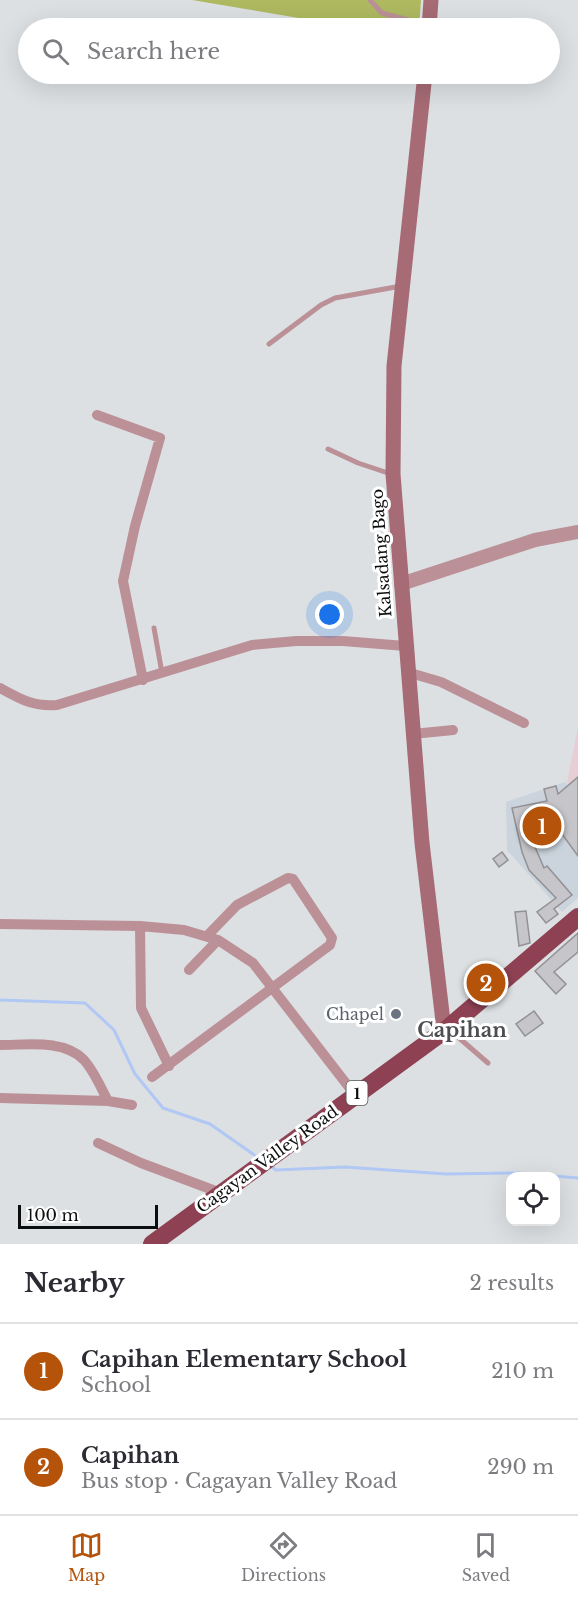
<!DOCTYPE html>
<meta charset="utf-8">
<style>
body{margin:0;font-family:"Libre Baskerville",serif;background:#f7f7f7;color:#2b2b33}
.controls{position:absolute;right:18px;bottom:18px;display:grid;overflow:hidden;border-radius:12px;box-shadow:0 6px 24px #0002}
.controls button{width:54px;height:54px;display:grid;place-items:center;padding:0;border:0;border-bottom:2px solid #e1e1e2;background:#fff;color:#2b2b33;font:30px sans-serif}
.scale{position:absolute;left:18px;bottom:15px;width:140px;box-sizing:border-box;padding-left:6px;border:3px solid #0c0d0e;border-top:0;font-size:16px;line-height:21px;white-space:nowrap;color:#0c0d0e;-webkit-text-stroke:4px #fff;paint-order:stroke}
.you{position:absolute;left:330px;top:615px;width:21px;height:21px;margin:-15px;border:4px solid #fff;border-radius:50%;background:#1a73e8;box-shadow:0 0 0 9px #1a73e833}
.badge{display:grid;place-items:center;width:39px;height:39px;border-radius:50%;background:#b45309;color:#fff;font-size:20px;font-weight:700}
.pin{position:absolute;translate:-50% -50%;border:3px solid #fff;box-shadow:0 2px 6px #0006}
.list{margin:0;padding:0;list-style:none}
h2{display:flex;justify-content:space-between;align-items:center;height:78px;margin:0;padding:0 24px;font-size:26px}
h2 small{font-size:20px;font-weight:400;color:#7c7c81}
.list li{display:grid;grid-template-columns:39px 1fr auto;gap:18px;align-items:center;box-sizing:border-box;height:96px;padding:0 24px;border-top:2px solid #e1e1e2}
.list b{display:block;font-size:22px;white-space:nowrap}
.list p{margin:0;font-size:20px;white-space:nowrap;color:#7c7c81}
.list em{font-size:20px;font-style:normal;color:#7c7c81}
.icon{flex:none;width:33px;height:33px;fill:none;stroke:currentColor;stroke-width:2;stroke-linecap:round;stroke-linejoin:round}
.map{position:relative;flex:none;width:578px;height:1244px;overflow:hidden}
.search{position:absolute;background:#fff;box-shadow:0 6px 24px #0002;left:18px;right:18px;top:18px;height:66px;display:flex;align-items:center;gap:15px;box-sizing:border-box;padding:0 21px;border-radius:33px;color:#7c7c81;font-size:22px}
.sheet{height:270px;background:#fff}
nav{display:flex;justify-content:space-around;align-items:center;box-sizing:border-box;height:84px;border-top:2px solid #e1e1e2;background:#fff;font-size:16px;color:#7c7c81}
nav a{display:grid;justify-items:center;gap:3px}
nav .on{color:#b45309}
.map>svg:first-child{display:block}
.built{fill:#cbd4dd}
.industrial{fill:#e7ced5}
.green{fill:#aeb960}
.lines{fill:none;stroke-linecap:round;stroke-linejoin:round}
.stream{stroke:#b1c7f4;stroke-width:3}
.building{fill:#c6c5c9;stroke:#929195;stroke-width:1.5}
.service{stroke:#bb9197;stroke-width:5}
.minor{stroke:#bb9197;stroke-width:10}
.tertiary{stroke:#bb9197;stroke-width:14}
.secondary{stroke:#a66b75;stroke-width:15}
.trunk{stroke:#8e4152;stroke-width:18}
.worship-dot{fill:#6b7280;stroke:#fff;stroke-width:2}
.labels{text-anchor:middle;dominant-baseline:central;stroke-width:6;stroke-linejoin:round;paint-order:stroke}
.shield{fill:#fff;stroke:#555656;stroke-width:1.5}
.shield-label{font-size:15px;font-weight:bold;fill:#0c0d0e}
.street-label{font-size:16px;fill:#0c0d0e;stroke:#fff}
.worship-label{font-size:16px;fill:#5b616d;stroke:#fff;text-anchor:end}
.quarter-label{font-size:20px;font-weight:bold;fill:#4c4e51;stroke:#fff}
</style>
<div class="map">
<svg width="578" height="1244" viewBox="0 0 578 1244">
<rect width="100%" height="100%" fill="#dce0e3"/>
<path class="built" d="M565 782 578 798V898L562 912 507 850 506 802Z"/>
<path class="industrial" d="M578 726V795L567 782Z"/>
<path class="green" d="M192 0H421L419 28H358Z"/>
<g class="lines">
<path class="stream" d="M0 1000 85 1003 114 1030 135 1074 163 1108 210 1124 260 1159
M271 1166 276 1170 345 1167 446 1174 518 1173 578 1178"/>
</g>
<path class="building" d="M578 777V856L557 827 529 833 544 868 547 866 572 895 554 909 558 914 546 923 537 912 556 898 529 870 522 852 512 808 547 801 544 789 556 786 558 794Z
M502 852 508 860 499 867 493 859Z
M526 911 530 943 519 946 515 912Z
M578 933V952L554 972 566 984 556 994 535 971Z
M534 1011 543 1023 525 1036 516 1024Z"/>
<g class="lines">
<path class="service" d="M370 0 382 13 427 25
M269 344 321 305 335 298 401 286
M328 449 358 463 391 474
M154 628 162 673
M451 1031 488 1063"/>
<path class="minor" d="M97 415 160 438 135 526 123 581 143 680
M407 672 441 682 524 723
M0 688C20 699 33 707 57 705L252 645 296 641H343L405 646
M413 734 453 730
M0 924 140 926 184 930 218 940 253 963 355 1095
M140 926 141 1008 169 1066
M189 970 218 940
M0 1045C27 1045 64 1039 84 1060 94 1071 101 1088 108 1101
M152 1077 330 945 332 938 293 879 288 878 237 905 207 936
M0 1098 108 1101 132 1105
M98 1143 141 1163 221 1193"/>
<path class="tertiary" d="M401 584 535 540 578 532"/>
<path class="secondary" d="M429 28 431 0
M425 74 394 366 393 474 422 843 444 1030"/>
<path class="trunk" d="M152 1244 448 1028 578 917"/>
</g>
<circle class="worship-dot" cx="396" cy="1014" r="6"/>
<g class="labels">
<rect class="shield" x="346.5" y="1081" width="21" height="24" rx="4.5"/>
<g class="shield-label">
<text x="357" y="1093">1</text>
</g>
<g class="street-label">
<text transform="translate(381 553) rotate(-94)">Kalsadang Bago</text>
<text transform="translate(267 1159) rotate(-36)">Cagayan Valley Road</text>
</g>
<g class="worship-label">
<text x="384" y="1014">Chapel</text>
</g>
<g class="quarter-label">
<text x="462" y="1030">Capihan</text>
</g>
</g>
</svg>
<div class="controls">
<button><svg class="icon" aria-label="locate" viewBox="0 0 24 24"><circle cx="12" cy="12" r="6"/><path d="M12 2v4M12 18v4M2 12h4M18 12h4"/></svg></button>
</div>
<div class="scale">100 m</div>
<div class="you"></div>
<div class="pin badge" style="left:542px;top:826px">1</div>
<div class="pin badge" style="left:486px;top:983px">2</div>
<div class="search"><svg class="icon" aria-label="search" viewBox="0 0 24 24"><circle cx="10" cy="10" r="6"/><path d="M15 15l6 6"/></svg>Search here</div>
</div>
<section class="sheet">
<h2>Nearby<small>2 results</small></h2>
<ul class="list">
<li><span class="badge">1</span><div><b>Capihan Elementary School</b><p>School</p></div><em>210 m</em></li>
<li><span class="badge">2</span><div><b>Capihan</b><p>Bus stop · Cagayan Valley Road</p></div><em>290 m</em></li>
</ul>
</section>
<nav>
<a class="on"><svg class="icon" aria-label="map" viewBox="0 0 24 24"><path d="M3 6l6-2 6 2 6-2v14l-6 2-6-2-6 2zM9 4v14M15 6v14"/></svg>Map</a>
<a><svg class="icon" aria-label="directions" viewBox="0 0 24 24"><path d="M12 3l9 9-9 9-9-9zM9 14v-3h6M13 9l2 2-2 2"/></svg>Directions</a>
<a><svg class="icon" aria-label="saved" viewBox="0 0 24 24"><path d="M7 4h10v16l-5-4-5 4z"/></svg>Saved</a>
</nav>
